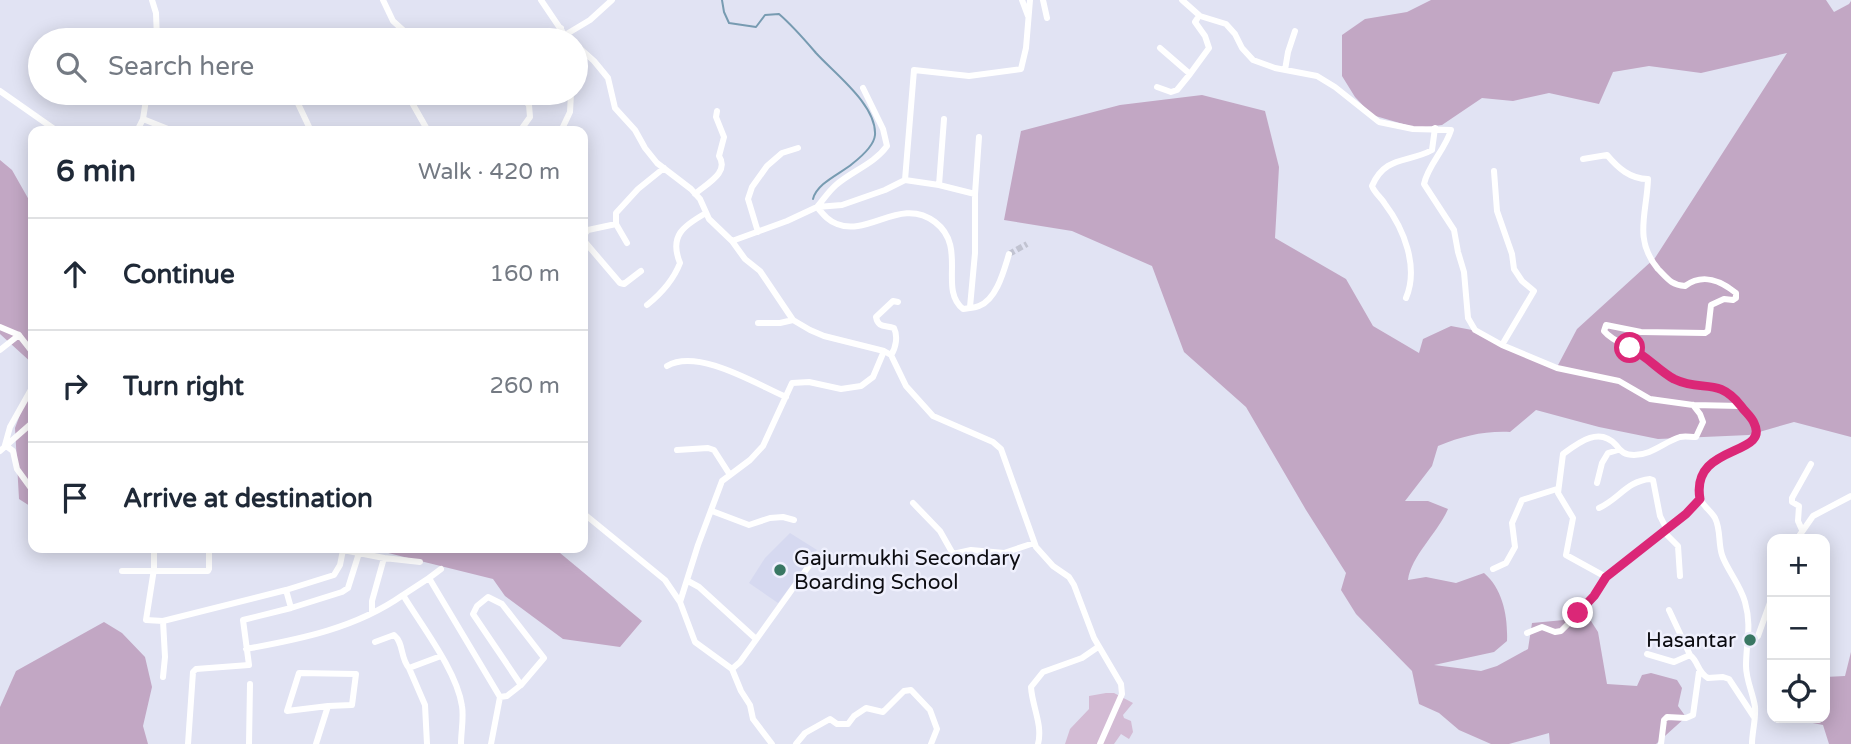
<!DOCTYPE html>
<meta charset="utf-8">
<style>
body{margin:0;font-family:"Varela Round",sans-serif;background:#f6f6f7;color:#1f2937}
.controls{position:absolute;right:21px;bottom:21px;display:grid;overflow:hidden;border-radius:14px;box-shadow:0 4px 18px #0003}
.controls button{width:63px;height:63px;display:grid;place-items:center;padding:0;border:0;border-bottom:2px solid #e0e1e3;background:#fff;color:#1f2937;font:35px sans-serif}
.stop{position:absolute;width:21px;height:21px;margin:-16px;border:5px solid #db2777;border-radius:50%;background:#fff}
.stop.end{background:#db2777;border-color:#fff;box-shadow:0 2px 7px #0008}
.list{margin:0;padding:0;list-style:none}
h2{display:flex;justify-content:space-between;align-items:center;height:91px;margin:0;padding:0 28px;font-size:30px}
h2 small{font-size:23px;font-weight:400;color:#747a83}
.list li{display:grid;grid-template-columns:46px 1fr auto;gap:21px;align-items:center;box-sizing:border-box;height:112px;padding:0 28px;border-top:2px solid #e0e1e3}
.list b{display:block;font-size:26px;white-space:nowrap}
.list em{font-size:23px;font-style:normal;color:#747a83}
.icon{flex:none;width:38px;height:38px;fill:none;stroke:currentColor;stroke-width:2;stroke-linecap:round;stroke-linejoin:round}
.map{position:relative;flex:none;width:1851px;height:744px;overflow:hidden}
.search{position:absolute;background:#fff;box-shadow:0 4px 18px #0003;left:28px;top:28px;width:560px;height:77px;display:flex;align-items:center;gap:18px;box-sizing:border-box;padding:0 24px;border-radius:38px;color:#747a83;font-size:26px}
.panel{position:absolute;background:#fff;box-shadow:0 4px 18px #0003;left:28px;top:126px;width:560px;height:427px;border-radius:14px}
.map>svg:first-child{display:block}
.built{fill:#d6d9f0}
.green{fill:#d3bbd4}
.forest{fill:#c2a7c4}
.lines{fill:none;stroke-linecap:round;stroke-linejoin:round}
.stream{stroke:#779bb1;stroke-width:2}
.minor-tunnel{stroke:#c1c3d1;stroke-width:6;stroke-dasharray:6 3;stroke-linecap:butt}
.minor{stroke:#fff;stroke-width:6}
.route{stroke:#db2777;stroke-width:9}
.poi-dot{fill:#397763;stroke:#eff0fd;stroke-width:2.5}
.labels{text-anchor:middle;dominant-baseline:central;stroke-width:5;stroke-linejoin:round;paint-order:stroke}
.poi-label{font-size:21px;fill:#0c0c11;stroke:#eff0fd;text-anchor:start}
</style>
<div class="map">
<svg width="1851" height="744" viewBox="0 0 1851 744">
<rect width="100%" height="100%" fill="#e1e3f3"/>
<path class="built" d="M790 533 817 550 778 603 749 583 765 558Z"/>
<path class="green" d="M1106 693H1114L1133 703 1123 715 1124 718 1131 721 1133 732 1129 739 1121 734 1114 744H1065L1070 729 1089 709V696Z"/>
<path class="forest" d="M1431 0H1826L1834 12 1849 4 1851 1V437L1794 422 1749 435 1658 439 1599 427 1536 410 1510 432C1483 431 1463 436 1438 446L1432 466 1405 501H1428L1448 509C1437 534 1411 556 1408 580L1426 577 1456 583 1484 573C1503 589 1508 617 1507 641L1494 652 1434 665 1481 671 1497 666 1528 649 1532 623 1564 620 1582 607 1598 632 1607 684 1637 686 1642 675 1651 673 1677 680 1682 688 1678 706 1686 717 1656 744H1550L1549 733 1509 744H1491L1459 730 1439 713 1419 704 1412 671 1356 614 1341 590 1346 573 1306 510 1246 407 1184 352 1152 266 1072 231 1004 220 1021 131 1120 105 1202 95 1265 111 1279 167 1275 238 1346 279 1373 326 1419 353 1423 339 1451 326 1472 330 1557 367 1577 329 1655 258 1787 53 1701 73 1649 66 1613 72 1599 104 1549 93 1513 101 1482 98 1442 125 1417 128 1372 115 1355 97 1342 76V35L1365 19 1407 12Z
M0 160 12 170 33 207V364L0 334Z
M33 380V508L19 499 15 428Z
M368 548H554L642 621 620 647 563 639 505 596 493 579Z
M104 622 122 633 145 657 152 687 143 726 148 744H0V707L16 671Z
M1851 652V744H1829L1823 725 1787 718H1825V677L1845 676Z"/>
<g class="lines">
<path class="stream" d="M722 0 724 12 729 23 756 27 765 15 779 14C793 26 804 39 816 53 834 73 877 105 875 135 874 146 861 157 852 164 840 174 817 183 813 199"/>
<path class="minor-tunnel" d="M1009 254 1027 244"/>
<path class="minor" d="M152 0 156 13 157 40
M383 0 393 21 414 40
M541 0 568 40
M1022 0 1028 16
M1043 0 1047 18
M1182 0 1200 16 1226 24 1235 34 1242 48 1253 60 1275 68 1317 76 1335 87 1379 122 1413 129 1451 130C1445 150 1428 165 1424 184L1454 230 1458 252 1464 272 1468 318 1475 330 1502 345 1557 368 1619 381 1650 399 1693 405 1741 406C1787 453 1714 444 1700 477 1698 483 1697 490 1699 497 1702 505 1711 511 1715 518 1721 530 1718 543 1722 555 1727 570 1740 584 1745 602 1752 627 1746 642 1746 666 1746 680 1753 693 1755 707 1756 720 1752 732 1752 744
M565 35 590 20 612 0
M492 38 494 40
M554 40 561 28
M576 45 594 61 608 78 615 108 635 130 645 148 657 163 691 189 700 199 709 219 732 241 745 259 760 271 793 320 810 330 824 336 884 351 891 355 906 386 933 416 993 442 1001 449 1036 547 1053 566 1069 577 1074 585 1094 638 1121 684 1122 694 1100 744
M1160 48 1190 74 1209 48 1205 36 1195 22 1197 19
M1285 70 1288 52 1295 31
M1157 87 1171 92 1177 90 1190 74
M863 88 883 129 887 146C874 164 852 171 836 185 829 191 823 200 817 207 823 214 828 221 837 224 868 237 901 196 935 222 968 247 938 289 963 309 969 308 974 308 979 306 997 299 1004 270 1009 254
M0 91 57 131
M147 93 143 119 173 131
M293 93 311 131
M410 93 411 101 428 131
M296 99 315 95
M137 131 143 119
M520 131 530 117 529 105 522 98 523 93
M561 131 570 112 571 93
M1583 159 1607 155C1618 168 1630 179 1648 179 1647 213 1633 239 1658 269 1667 278 1671 285 1685 286 1703 273 1720 280 1736 293V298L1733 300 1724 299 1711 305 1708 331 1705 333 1641 332 1606 325 1604 331C1614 343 1629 345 1641 354 1653 363 1663 374 1677 380 1701 390 1726 380 1741 406
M1494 171 1497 211 1512 254 1514 269 1522 281 1534 291 1502 345
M905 180 939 185 975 194V253L970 307
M939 185 944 119
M695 194C706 184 730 173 719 156L724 137 716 117 717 111
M975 194 979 137
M616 224 588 230 584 235 585 242 620 283 624 284 641 271
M758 232 748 199 752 187 767 166 782 153 798 148
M732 241 787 221 817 207 842 205 885 190 905 180 914 70 969 76 1021 69 1026 48 1030 0
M627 243 616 224V213L638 189 664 168
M1406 298C1419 267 1404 229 1385 204 1381 197 1375 194 1372 186 1385 155 1409 163 1432 150L1435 128
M647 305C662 293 673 281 680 263 669 236 683 226 706 213
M758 323H780L793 320
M0 327 19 335
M0 350 19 335 33 353
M891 355C896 348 898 336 894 328 885 325 878 328 876 317L893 301 898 302
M667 366C698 348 756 384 786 397
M33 386 10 427 5 445 13 451 17 469 33 491
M1693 405 1700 414 1703 422 1696 437C1690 437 1685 436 1680 437 1664 442 1652 455 1634 455 1625 455 1621 452 1616 445 1599 426 1578 443 1563 454L1558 493 1573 518 1566 555 1606 577 1686 514 1700 499
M677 450 708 448 714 450 730 475
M0 451 33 422
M1597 483 1602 463 1608 453 1618 450
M913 503 940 531 953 554 971 550 1004 553 1034 543
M1599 508C1619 499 1627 481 1650 479L1653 480 1660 516 1666 528
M712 511 749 525 770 518 783 517 794 520
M583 513 665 580 680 602 695 642 732 669 741 691 750 705 753 719 772 744
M1802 530 1798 521 1799 506 1792 502V498L1811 464
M1663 531 1678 546 1680 576
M1797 539 1813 516 1851 496
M154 548V569L146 620 163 621
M333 548 384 558 420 562
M441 569 429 578 500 697 491 744
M1493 569 1506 563 1515 547 1512 523 1522 500 1557 489
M122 571H208L209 569V548
M688 581 699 587 756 639
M286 590 334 575 340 565 343 550
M403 595 429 578
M680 602 698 545 722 481 750 460 763 446 792 383 809 382 841 389 861 386 873 377 884 351
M1669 610 1690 655C1699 662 1697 672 1708 678L1723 677 1729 679 1754 717
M372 612V601L384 558
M1527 633 1542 627 1555 632 1561 631 1586 606 1606 577
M375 642 394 635C404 643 400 658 409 668
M1749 644 1758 636 1772 597
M246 649C301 639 356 628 403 595 421 625 457 671 462 706 464 718 461 732 461 744
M1647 654 1674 662 1690 655
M732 669 740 662 811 563
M163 677 165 657 163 621 286 590 291 608 342 592 348 588 359 553
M500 697 507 696 521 685 473 614 477 606 488 597 502 604 544 658 521 685
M188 744 193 672 196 669 249 665 243 620 291 608
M249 744 250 684
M316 744 328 706 352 705 356 674 299 673 287 711 328 706
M427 744 425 705 409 668 441 656
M796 744 805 733 830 719 837 724H848L854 716 866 708 883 712 904 691 911 690 930 710 937 729 931 744
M1038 744C1043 725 1032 706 1031 687L1043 672 1082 658 1098 647
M1661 744 1664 720 1667 717 1686 718 1693 715 1699 672"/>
</g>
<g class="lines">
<path class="route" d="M1578 613 1594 596 1606 577 1686 514 1700 499C1690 443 1771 457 1754 423 1751 416 1745 412 1741 406 1717 376 1703 393 1674 379 1658 370 1647 356 1630 348"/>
</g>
<g class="poi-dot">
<circle cx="780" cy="570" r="7"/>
<circle cx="1750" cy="640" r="7"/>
</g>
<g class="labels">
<g class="poi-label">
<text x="794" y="558">Gajurmukhi Secondary<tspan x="794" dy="24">Boarding School</tspan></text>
<text x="1736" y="640" text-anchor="end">Hasantar</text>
</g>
</g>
</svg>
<div class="controls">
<button>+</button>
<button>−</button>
<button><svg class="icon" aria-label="locate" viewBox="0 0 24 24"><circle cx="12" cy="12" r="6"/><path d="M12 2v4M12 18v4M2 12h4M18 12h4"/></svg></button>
</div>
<div class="stop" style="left:1630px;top:348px"></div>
<div class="stop end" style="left:1578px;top:613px"></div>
<div class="search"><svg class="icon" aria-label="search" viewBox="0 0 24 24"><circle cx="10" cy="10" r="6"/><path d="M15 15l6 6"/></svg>Search here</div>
<section class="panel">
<h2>6 min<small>Walk · 420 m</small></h2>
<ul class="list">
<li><svg class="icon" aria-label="ahead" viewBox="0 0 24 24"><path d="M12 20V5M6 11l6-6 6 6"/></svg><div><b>Continue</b></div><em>160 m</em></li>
<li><svg class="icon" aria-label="right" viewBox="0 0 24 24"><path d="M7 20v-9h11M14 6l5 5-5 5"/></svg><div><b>Turn right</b></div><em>260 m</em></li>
<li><svg class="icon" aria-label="arrive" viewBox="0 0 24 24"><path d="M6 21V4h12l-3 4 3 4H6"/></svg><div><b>Arrive at destination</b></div></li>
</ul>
</section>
</div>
